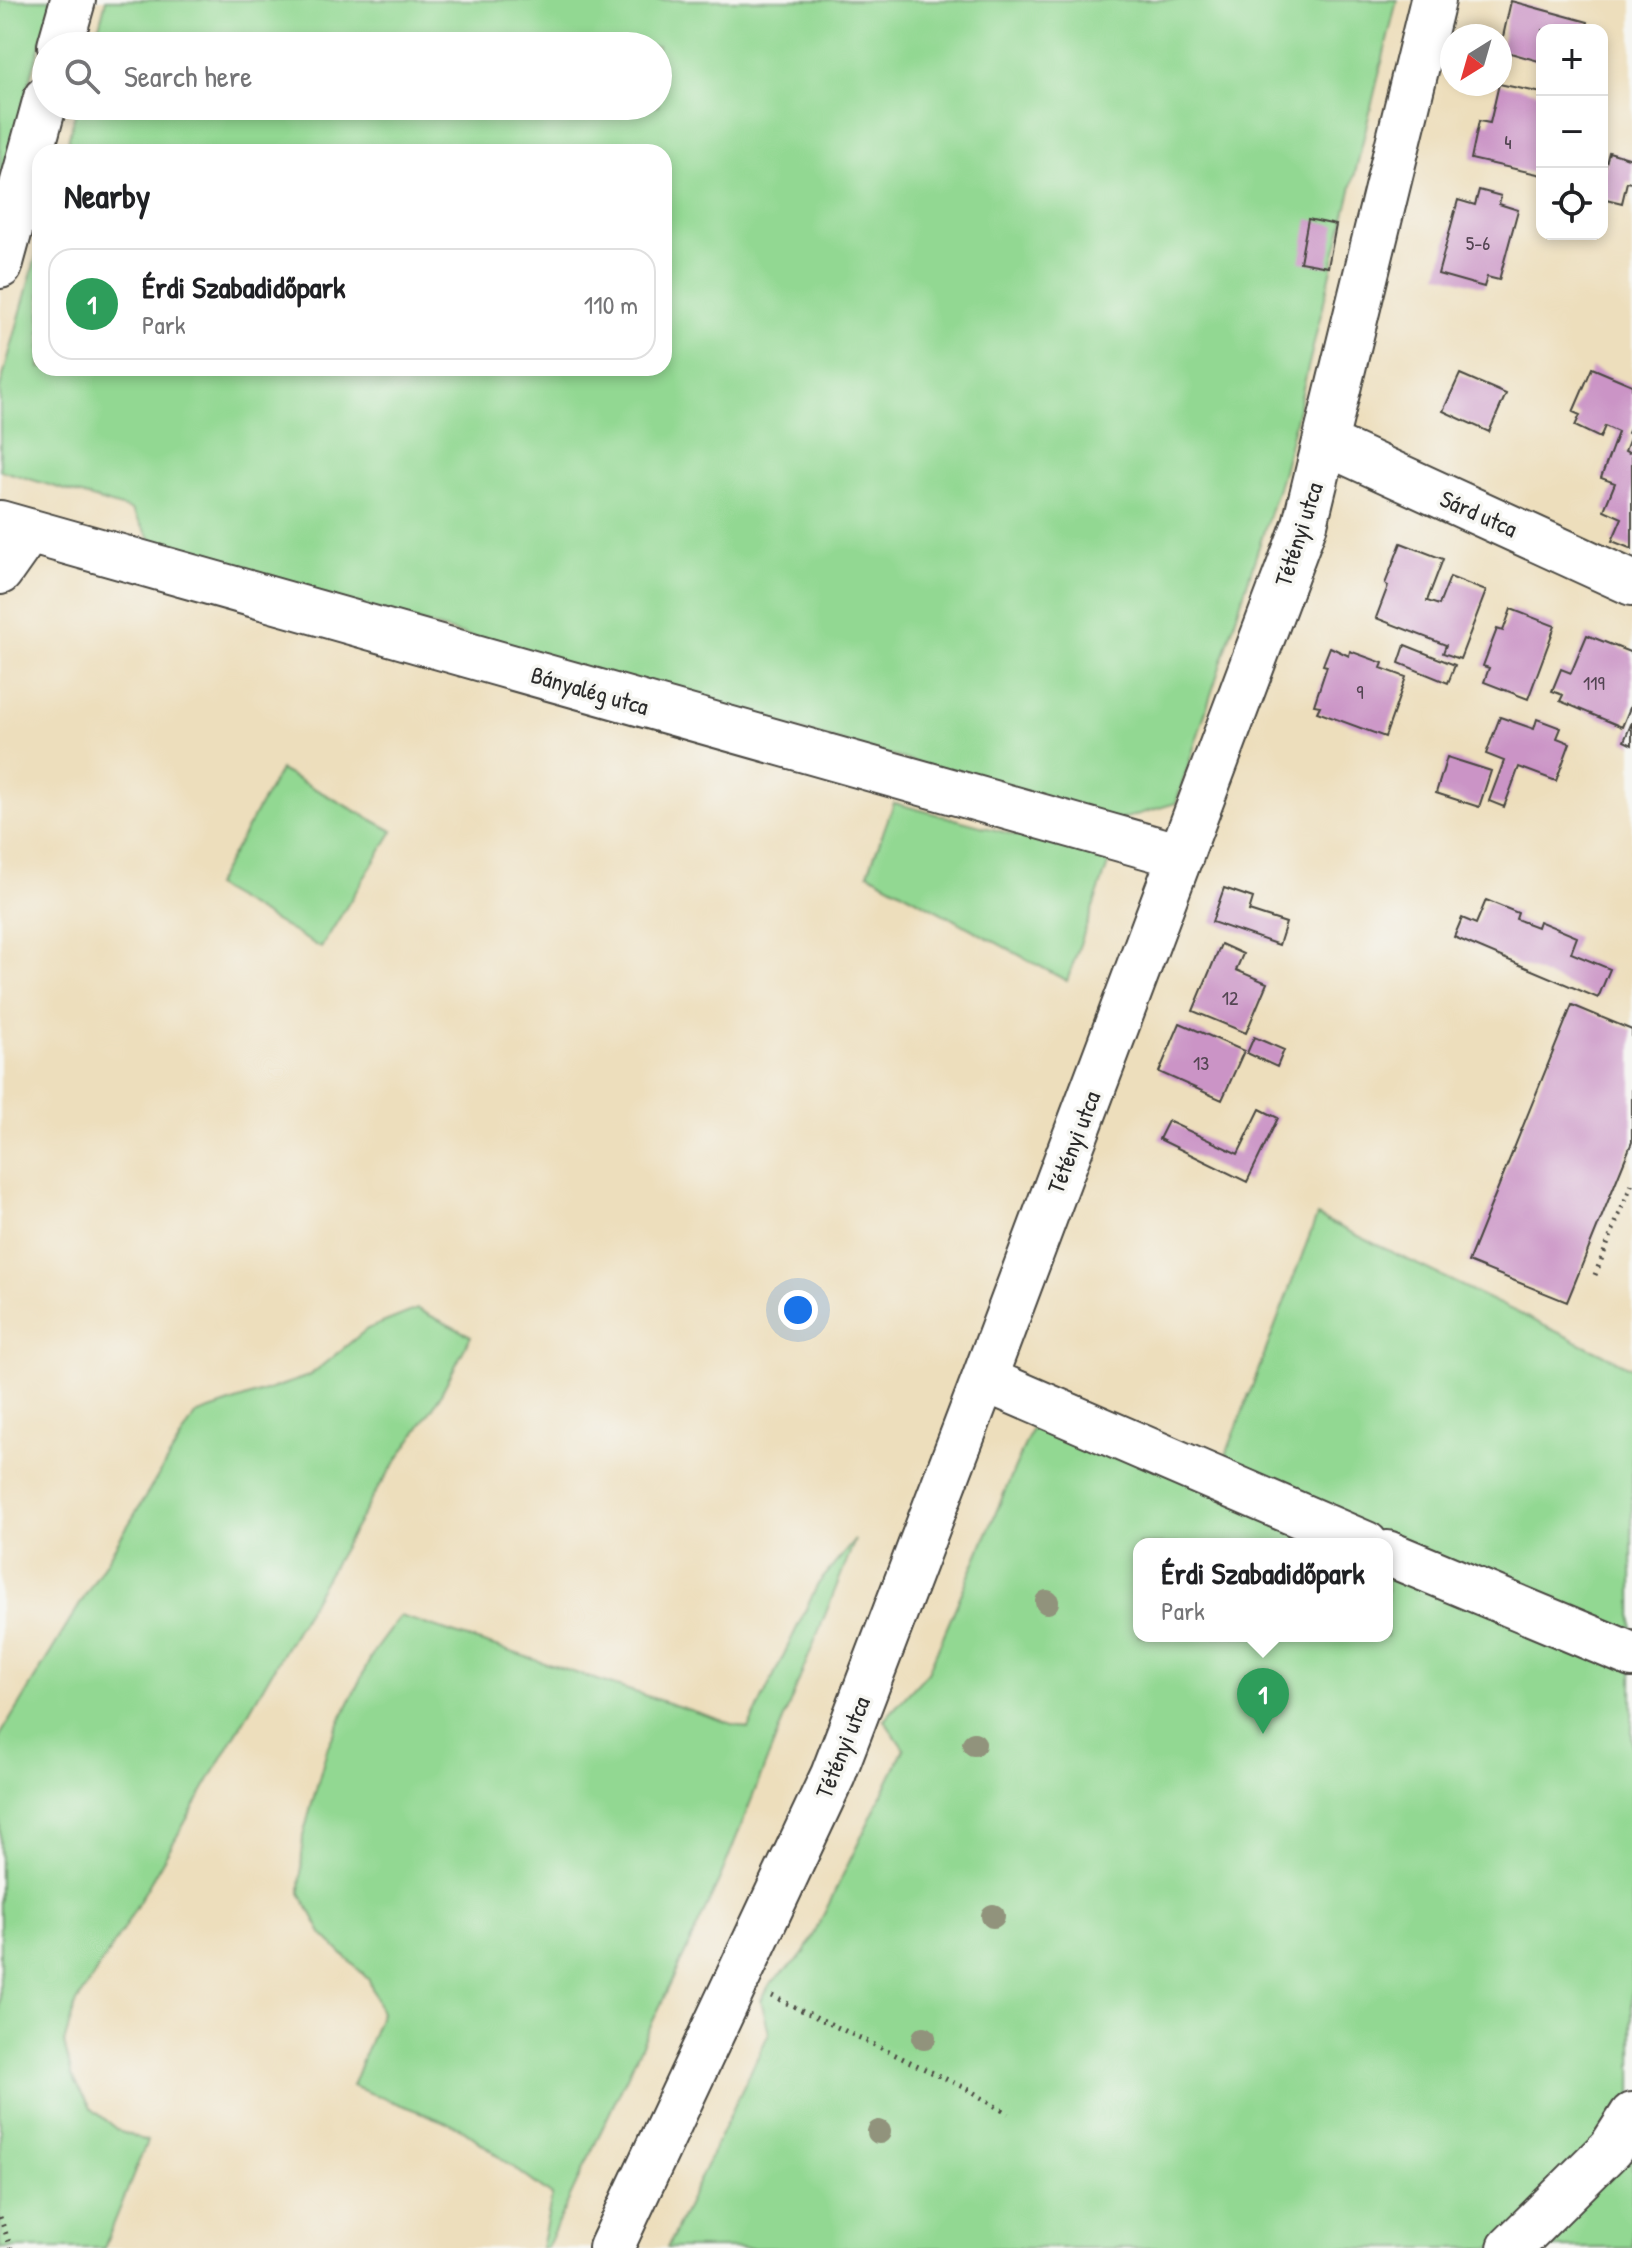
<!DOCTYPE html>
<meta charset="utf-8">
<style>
body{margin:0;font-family:"Patrick Hand",sans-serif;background:#f6f6f6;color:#202124}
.controls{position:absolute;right:24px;top:24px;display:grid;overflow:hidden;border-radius:16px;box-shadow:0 4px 12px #0003}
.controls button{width:72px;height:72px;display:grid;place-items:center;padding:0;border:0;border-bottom:2px solid #e0e0e0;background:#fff;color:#202124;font:40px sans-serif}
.compass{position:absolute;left:1440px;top:24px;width:72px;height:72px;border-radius:50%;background:#fff;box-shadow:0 4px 12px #0003;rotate:217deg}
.you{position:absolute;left:798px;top:1310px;width:28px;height:28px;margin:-20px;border:6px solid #fff;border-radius:50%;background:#1a73e8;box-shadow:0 0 0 12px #1a73e833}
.badge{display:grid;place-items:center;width:52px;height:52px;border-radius:50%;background:#db2777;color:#fff;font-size:26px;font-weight:700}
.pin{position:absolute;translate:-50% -66px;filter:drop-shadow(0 2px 4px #0008)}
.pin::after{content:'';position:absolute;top:42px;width:28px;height:24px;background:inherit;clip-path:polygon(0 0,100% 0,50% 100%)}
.popup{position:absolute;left:1133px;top:1538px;width:260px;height:104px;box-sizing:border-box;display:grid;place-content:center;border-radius:16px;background:#fff;filter:drop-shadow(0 2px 6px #0005);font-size:26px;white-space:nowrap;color:#757577}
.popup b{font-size:30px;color:#202124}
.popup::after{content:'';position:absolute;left:50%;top:100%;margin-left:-16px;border:16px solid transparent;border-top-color:#fff}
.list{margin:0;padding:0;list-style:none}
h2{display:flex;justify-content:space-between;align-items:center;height:104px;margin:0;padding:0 32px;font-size:34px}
h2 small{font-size:26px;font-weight:400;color:#757577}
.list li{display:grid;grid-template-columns:52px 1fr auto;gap:24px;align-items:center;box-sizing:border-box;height:112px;margin:0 16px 16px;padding:0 16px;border:2px solid #e0e0e0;border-radius:24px}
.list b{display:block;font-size:30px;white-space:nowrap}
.list p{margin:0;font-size:26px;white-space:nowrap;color:#757577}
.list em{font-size:26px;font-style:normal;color:#757577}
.icon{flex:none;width:44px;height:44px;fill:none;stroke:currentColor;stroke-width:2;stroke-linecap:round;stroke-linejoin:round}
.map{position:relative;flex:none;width:1632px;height:2248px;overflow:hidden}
.search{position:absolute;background:#fff;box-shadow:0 4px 12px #0003;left:32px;top:32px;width:640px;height:88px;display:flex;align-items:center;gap:20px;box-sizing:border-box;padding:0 28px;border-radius:44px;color:#757577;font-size:30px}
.panel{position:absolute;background:#fff;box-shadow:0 4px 12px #0003;left:32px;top:144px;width:640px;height:232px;border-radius:24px}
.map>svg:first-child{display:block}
.green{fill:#92d892;stroke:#5e825e;stroke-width:2;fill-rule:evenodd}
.building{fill:#cb94c6}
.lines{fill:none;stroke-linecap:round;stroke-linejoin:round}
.minor-casing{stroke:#484641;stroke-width:48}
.path{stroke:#484641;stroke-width:5;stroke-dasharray:2 6;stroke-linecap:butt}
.minor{stroke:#fff;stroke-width:44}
.tree{fill:#91937b}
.labels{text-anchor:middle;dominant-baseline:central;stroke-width:7;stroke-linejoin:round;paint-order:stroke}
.number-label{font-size:20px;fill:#534552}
.street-label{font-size:24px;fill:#2b2b2b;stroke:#f6f6f2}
</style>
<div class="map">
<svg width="1632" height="2248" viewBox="0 0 1632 2248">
<rect width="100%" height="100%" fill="#f6f6f2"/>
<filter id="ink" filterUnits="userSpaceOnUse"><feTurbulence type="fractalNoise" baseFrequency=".0125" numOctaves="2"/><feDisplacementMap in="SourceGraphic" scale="16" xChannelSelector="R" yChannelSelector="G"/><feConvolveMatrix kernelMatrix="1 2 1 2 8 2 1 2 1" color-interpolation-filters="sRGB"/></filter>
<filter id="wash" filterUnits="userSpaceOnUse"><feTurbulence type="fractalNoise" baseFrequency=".006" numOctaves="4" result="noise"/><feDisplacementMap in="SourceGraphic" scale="32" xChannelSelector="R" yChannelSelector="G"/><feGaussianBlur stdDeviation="1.8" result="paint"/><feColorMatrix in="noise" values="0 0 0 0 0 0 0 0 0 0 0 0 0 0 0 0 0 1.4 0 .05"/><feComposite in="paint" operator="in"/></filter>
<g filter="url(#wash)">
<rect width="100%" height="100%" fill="#eddebc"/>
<path class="green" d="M0 0H53L0 185Z
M106 0H1397L1282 475 1176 803 1119 820 157 548 131 510 0 470V388L40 242V368H664V152H65L77 106H658V46H94Z
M280 770 393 831 321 948 214 886Z
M894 803 1086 854 1111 856 1067 981 868 873Z
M1317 1216 1632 1368V2248H667L769 2033 761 2000 770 1984 805 1953 904 1749 884 1720 928 1672 1034 1423 1223 1463ZM1139 1544H1387V1636H1139Z
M417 1309 471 1336 436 1403 375 1493 124 1928 75 2006 64 2043 72 2076 91 2108 121 2132 147 2141 104 2248H0V1736L195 1415 309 1376 367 1329Z
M855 1540 719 1881 546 2248H541L552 2196 461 2128 352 2086 381 2013 369 1980 323 1935 300 1893 303 1836 328 1746 374 1651 400 1616 748 1729 818 1584Z"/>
<g id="blocks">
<path class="building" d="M1511 1 1588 22 1586 30H1542V62L1500 50Z
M1499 84 1542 93V175L1471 159 1479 121 1490 123Z
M1609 152 1632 159V183L1627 182 1622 203 1602 198V179Z
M1479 190 1501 196 1499 204 1518 210 1499 280 1487 277 1484 287 1438 274 1458 200 1475 205Z
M1308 219 1336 225 1328 267 1300 262Z
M1592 368 1632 385V424L1628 433 1631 435 1625 451 1629 453 1632 447V549L1612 541 1622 518 1604 510 1615 483 1601 478 1618 432 1605 426 1600 438 1575 426 1580 415 1573 412Z
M1460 374 1506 394 1489 432 1443 411Z
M1401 543 1443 559 1427 601 1439 605 1450 577 1486 591 1460 659 1443 653 1446 645 1376 618 1388 586 1385 584Z
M1511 609 1555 626 1528 699 1484 682 1489 668 1483 666 1497 629 1503 631Z
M1587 635 1632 653V703L1622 727 1560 701 1563 695 1552 691 1561 669 1571 673Z
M1405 645 1455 665 1448 683 1399 663Z
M1330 647 1349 656 1350 651 1383 663 1381 668 1406 677 1385 737 1317 712 1320 706 1314 705 1327 666 1323 665Z
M1500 717 1534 729 1537 719 1561 728 1557 738 1570 743 1556 781 1519 767 1504 807 1489 801 1504 761 1486 754Z
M1632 722V745L1624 741Z
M1447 757 1491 771 1479 807 1436 793Z
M1224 888 1253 898 1249 911 1286 923 1279 945 1212 922Z
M1486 900 1518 913 1516 919 1537 927 1539 921 1577 937 1571 953 1610 969 1598 998 1454 937 1462 918 1476 924Z
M1221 944 1243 954 1236 970 1267 983 1246 1033 1193 1011Z
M1572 1005 1632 1030V1142L1567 1302 1468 1262Z
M1180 1023 1244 1051 1222 1100 1159 1072Z
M1254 1037 1284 1050 1277 1067 1247 1053Z
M1260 1109 1278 1118 1247 1182 1159 1139 1168 1121 1238 1154Z"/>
</g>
</g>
<g filter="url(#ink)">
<use href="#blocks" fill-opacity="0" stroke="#484641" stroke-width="2"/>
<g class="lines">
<defs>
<path id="minor" d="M60 46 73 0
M0 266 46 98
M1326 443 1632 583
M0 523 1181 856
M0 572 29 531
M984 1379 1366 1544
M1387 1553 1632 1655
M611 2248 833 1775 984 1379 1305 524 1433 0
M1510 2248 1611 2148 1632 2115"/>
</defs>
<use href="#minor" class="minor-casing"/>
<path class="path" d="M1595 1275 1632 1183
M772 1996 971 2091 1008 2114
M0 2217 11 2248"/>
<use href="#minor" class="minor"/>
</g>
<g class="tree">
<circle cx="1047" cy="1602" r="12"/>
<circle cx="974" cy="1744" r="12"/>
<circle cx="993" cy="1916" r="12"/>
<circle cx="924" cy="2038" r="12"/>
<circle cx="879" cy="2132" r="12"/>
</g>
</g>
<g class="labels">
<g class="number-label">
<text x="1508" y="141">4</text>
<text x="1478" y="242">5-6</text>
<text x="1594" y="682">119</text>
<text x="1360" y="691">9</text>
<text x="1230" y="997">12</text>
<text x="1201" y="1062">13</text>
</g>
<g class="street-label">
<text transform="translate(1479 513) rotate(24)">Sárd utca</text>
<text transform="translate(1298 534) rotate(-72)">Tétényi utca</text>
<text transform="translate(590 690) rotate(16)">Bányalég utca</text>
<text transform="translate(1073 1142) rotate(-69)">Tétényi utca</text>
<text transform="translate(842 1747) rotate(-68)">Tétényi utca</text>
</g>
</g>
</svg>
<div class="controls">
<button>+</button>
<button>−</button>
<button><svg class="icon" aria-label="locate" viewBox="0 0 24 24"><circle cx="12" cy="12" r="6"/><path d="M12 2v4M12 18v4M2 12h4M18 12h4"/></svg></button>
</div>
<svg class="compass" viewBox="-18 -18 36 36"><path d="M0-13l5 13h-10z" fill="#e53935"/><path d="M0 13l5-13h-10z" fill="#757577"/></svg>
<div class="you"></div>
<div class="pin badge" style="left:1263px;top:1734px;background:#2e9e5b">1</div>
<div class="popup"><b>Érdi Szabadidőpark</b>Park</div>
<div class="search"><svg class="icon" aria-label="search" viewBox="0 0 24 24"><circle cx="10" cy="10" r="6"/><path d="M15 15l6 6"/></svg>Search here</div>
<section class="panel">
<h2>Nearby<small></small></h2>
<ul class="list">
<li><span class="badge" style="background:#2e9e5b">1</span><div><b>Érdi Szabadidőpark</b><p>Park</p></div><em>110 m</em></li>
</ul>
</section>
</div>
